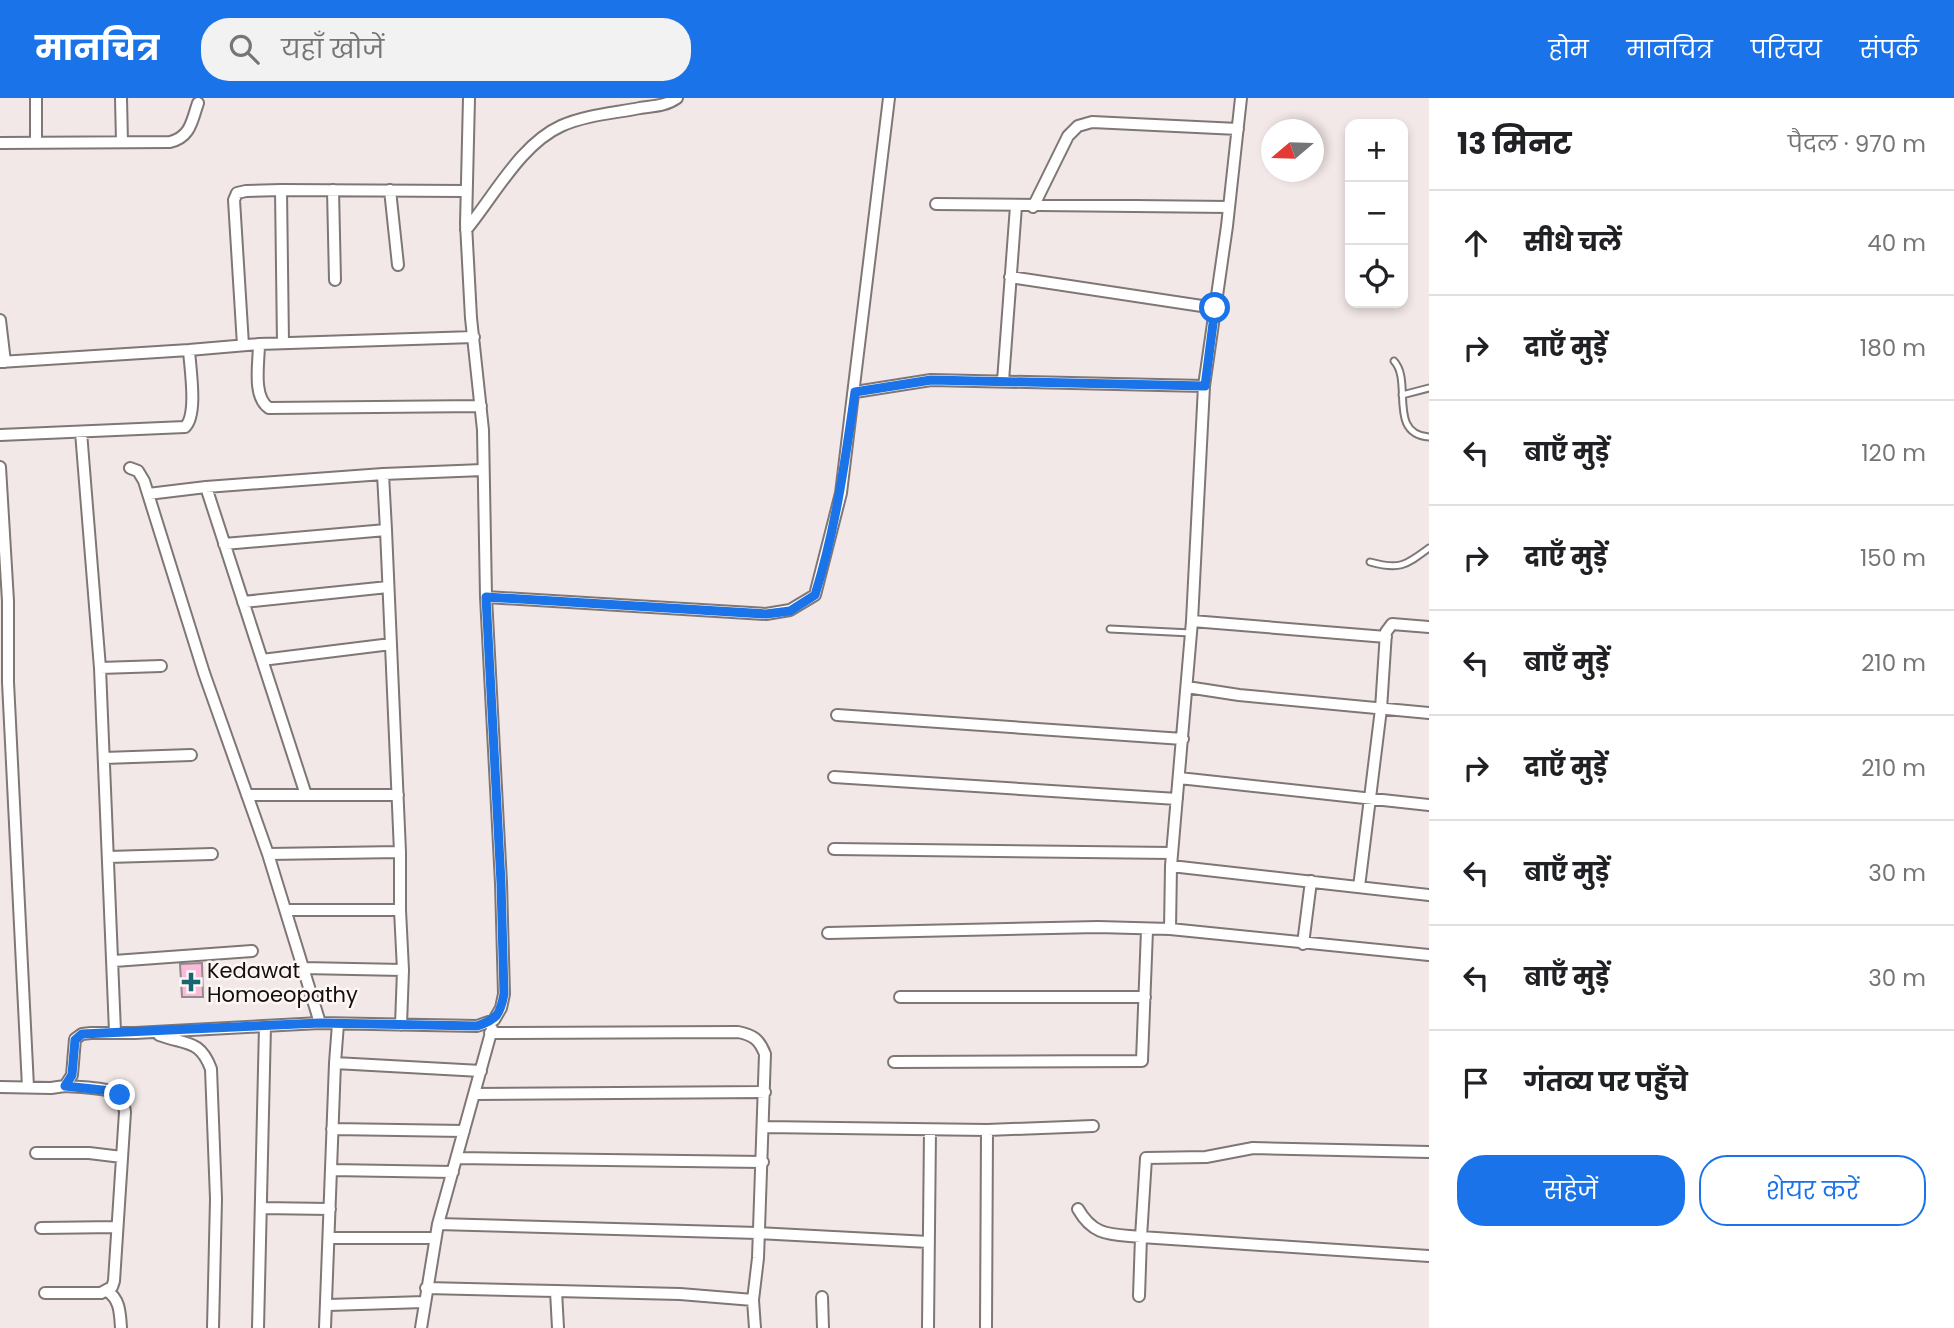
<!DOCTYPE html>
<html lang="hi">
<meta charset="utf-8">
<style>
body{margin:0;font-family:Poppins,"Noto Sans Devanagari",sans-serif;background:#f2f2f2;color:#202124}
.controls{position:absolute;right:21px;top:21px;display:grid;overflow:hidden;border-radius:14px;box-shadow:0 4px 10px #0003}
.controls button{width:63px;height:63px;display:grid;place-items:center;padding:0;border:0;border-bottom:2px solid #e0e0e0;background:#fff;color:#202124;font:35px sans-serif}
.compass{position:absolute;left:1261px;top:21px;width:63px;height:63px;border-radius:50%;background:#fff;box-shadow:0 4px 10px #0003;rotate:251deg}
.stop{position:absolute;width:21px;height:21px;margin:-16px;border:5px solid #1a73e8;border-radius:50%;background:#fff}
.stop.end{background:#1a73e8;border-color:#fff;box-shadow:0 2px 7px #0008}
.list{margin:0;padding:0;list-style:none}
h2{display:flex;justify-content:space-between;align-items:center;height:91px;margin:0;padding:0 28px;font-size:30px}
h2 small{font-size:23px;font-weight:400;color:#757577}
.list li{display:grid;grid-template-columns:46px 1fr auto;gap:21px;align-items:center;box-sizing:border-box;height:105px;padding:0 28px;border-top:2px solid #e0e0e0}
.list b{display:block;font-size:26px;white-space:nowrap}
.list em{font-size:23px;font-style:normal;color:#757577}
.actions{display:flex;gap:14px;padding:21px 28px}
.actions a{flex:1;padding:16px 0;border:2px solid #1a73e8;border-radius:28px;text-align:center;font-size:24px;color:#1a73e8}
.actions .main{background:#1a73e8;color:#fff}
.icon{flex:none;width:38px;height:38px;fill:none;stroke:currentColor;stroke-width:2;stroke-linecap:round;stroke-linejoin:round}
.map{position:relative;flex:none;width:1429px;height:1230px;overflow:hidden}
header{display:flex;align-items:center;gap:42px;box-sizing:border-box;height:98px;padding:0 35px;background:#1a73e8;color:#fff}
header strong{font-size:33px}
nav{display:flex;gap:38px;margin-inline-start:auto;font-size:24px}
.search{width:490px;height:63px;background:#f2f2f2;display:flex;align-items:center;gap:18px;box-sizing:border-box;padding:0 24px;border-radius:28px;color:#757577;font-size:26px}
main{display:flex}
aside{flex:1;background:#fff}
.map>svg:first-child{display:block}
.building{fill:#fbbad9;stroke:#938b8f;stroke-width:2}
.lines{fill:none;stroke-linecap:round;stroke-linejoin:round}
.lane-casing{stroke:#7f7676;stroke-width:9}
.street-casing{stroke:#7f7676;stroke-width:14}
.lane{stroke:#fff;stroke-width:5}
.street{stroke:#fff;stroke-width:10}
.route{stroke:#1a73e8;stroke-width:9}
.poi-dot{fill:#1b6471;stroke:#fef6f5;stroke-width:2.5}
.labels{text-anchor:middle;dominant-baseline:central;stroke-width:5;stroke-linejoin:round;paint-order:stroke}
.poi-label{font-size:21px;fill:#130f0f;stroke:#fef6f5;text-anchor:start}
</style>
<header>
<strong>मानचित्र</strong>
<div class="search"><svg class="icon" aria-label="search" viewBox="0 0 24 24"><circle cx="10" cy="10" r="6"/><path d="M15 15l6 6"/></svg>यहाँ खोजें</div>
<nav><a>होम</a><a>मानचित्र</a><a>परिचय</a><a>संपर्क</a></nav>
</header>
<main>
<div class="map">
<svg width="1429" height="1230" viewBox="0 0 1429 1230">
<rect width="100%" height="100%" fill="#f2e8e7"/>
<path class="building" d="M202 865 203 899H182L180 866Z"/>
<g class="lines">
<defs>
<path id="lane" d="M1394 263C1413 283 1387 336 1429 339
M1402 297 1429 290
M1370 464C1399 472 1405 468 1429 450
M1110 531 1191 535"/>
<path id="street" d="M121 0 122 44
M1241 0 1227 128 1204 288 1192 523 1171 768 1429 797
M0 45 170 44C191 39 192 22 198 5
M36 45V0
M281 92 283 245
M333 92 335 182
M390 92 398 167
M936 106 1229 109
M1033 109 1068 38 1078 28 1092 24 1238 31
M466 132C494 98 521 46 561 28 585 17 615 15 640 10 653 8 666 8 677 0
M1010 179 1215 210
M0 222 5 264
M259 246C259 264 252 299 269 310L481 308
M243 247 234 102 237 95 246 93 281 92 465 93
M0 264 189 252 259 246 474 239
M1003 283 1016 108
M855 294 931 282 1204 288
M81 334 100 570 115 934
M0 337 185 329C198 317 190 270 189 252
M0 369 8 503V584L28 989
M130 370 138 373 144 383 204 575 268 756 320 925
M206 389 306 697
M148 396 206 389 383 376
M386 432 400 754V812L403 872 401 927
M224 446 386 432 383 376 483 372
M486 499 766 516 790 512 815 497 841 395 889 0
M243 504 388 489
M1192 523 1386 539
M262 562 391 546
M100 570 161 568
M1187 589 1239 597 1429 615
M837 617 1183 641
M104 660 191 657
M834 679 1177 701
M1179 680 1429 707
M247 697H398
M834 751 1172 755
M268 756 400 754
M108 759 212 756
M1359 789 1381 611 1386 534 1392 526 1429 529
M286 812H400
M1170 831 1171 768
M828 835 1098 829 1170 831 1429 857
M1303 846 1311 783
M114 863 252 853
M303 870 403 872
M900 899H1145
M490 935 738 934C753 937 759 941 765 956L758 1160 753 1202 755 1230
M159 937C186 947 200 941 211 971L216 1101 213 1230
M894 964 1142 963 1147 832
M335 965 481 973
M0 989 51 990 65 988 72 977 75 941 82 936 91 935H135L320 925 477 928 494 922 501 910 504 896 501 785 486 499 483 332 471 220 466 126 469 0
M475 996 765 994
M764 1029 987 1032 1093 1028
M332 1031 464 1033
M1429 1054 1253 1050 1206 1059 1146 1060 1141 1139 1429 1158
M36 1055H89L122 1059
M457 1060 763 1064
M331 1072 453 1074
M261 1110 330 1111
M1078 1111C1094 1139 1111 1136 1141 1139L1139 1198
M438 1126 758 1135 929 1144
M41 1130 117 1129
M330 1140H435
M426 1190 556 1193
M107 1193C120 1201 120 1215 121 1230
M45 1195H101L112 1189 114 1183 125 1014C124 1009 124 1003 120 998 111 989 78 989 65 988
M822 1199 823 1230
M328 1207 424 1204
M258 1230 265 928
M325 1230 335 965 338 926
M421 1230 438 1126 492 931
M558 1230 556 1193 680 1196 753 1202
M928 1230 930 1032
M986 1230 987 1032"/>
</defs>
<use href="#lane" class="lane-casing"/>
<use href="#street" class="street-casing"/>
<use href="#lane" class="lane"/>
<use href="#street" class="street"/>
</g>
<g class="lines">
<path class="route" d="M120 997 111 993 65 988 72 977 75 942 82 936 320 925 477 928C497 921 500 917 504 896L501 785 486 499 766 516 790 513 815 497C836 430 845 363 855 294L931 282 1205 288 1215 210"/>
</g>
<path class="poi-dot" d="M187.5 873.5h7v7h7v7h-7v7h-7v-7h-7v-7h7z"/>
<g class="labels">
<g class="poi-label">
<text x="207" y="872">Kedawat<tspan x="207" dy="24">Homoeopathy</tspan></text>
</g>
</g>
</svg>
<div class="controls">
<button>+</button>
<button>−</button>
<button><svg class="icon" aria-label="locate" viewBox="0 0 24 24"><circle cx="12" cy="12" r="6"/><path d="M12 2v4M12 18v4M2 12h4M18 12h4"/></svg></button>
</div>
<svg class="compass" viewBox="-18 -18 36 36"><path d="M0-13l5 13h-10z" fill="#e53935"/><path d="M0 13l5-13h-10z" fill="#757577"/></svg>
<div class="stop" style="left:1215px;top:210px"></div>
<div class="stop end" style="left:120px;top:997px"></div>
</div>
<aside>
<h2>13 मिनट<small>पैदल · 970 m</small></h2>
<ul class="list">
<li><svg class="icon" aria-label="ahead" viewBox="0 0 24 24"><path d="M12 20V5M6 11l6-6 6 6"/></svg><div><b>सीधे चलें</b></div><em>40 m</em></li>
<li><svg class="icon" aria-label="right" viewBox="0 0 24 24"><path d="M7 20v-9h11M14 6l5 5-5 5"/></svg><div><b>दाएँ मुड़ें</b></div><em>180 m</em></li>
<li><svg class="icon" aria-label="left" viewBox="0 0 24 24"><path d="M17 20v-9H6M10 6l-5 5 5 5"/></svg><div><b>बाएँ मुड़ें</b></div><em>120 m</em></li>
<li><svg class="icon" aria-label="right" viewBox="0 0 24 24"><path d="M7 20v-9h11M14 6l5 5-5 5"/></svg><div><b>दाएँ मुड़ें</b></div><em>150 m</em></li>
<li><svg class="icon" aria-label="left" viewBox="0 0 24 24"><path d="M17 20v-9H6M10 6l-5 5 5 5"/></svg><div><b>बाएँ मुड़ें</b></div><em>210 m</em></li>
<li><svg class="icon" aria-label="right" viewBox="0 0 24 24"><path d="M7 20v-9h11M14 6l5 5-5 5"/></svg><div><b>दाएँ मुड़ें</b></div><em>210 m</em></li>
<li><svg class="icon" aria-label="left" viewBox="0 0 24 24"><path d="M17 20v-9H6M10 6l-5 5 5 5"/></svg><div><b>बाएँ मुड़ें</b></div><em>30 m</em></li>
<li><svg class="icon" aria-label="left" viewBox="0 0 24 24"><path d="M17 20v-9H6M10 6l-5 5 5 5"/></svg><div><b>बाएँ मुड़ें</b></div><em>30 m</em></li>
<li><svg class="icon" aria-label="arrive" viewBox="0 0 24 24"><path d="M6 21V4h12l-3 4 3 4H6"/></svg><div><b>गंतव्य पर पहुँचे</b></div></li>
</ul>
<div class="actions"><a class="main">सहेजें</a><a>शेयर करें</a></div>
</aside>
</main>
